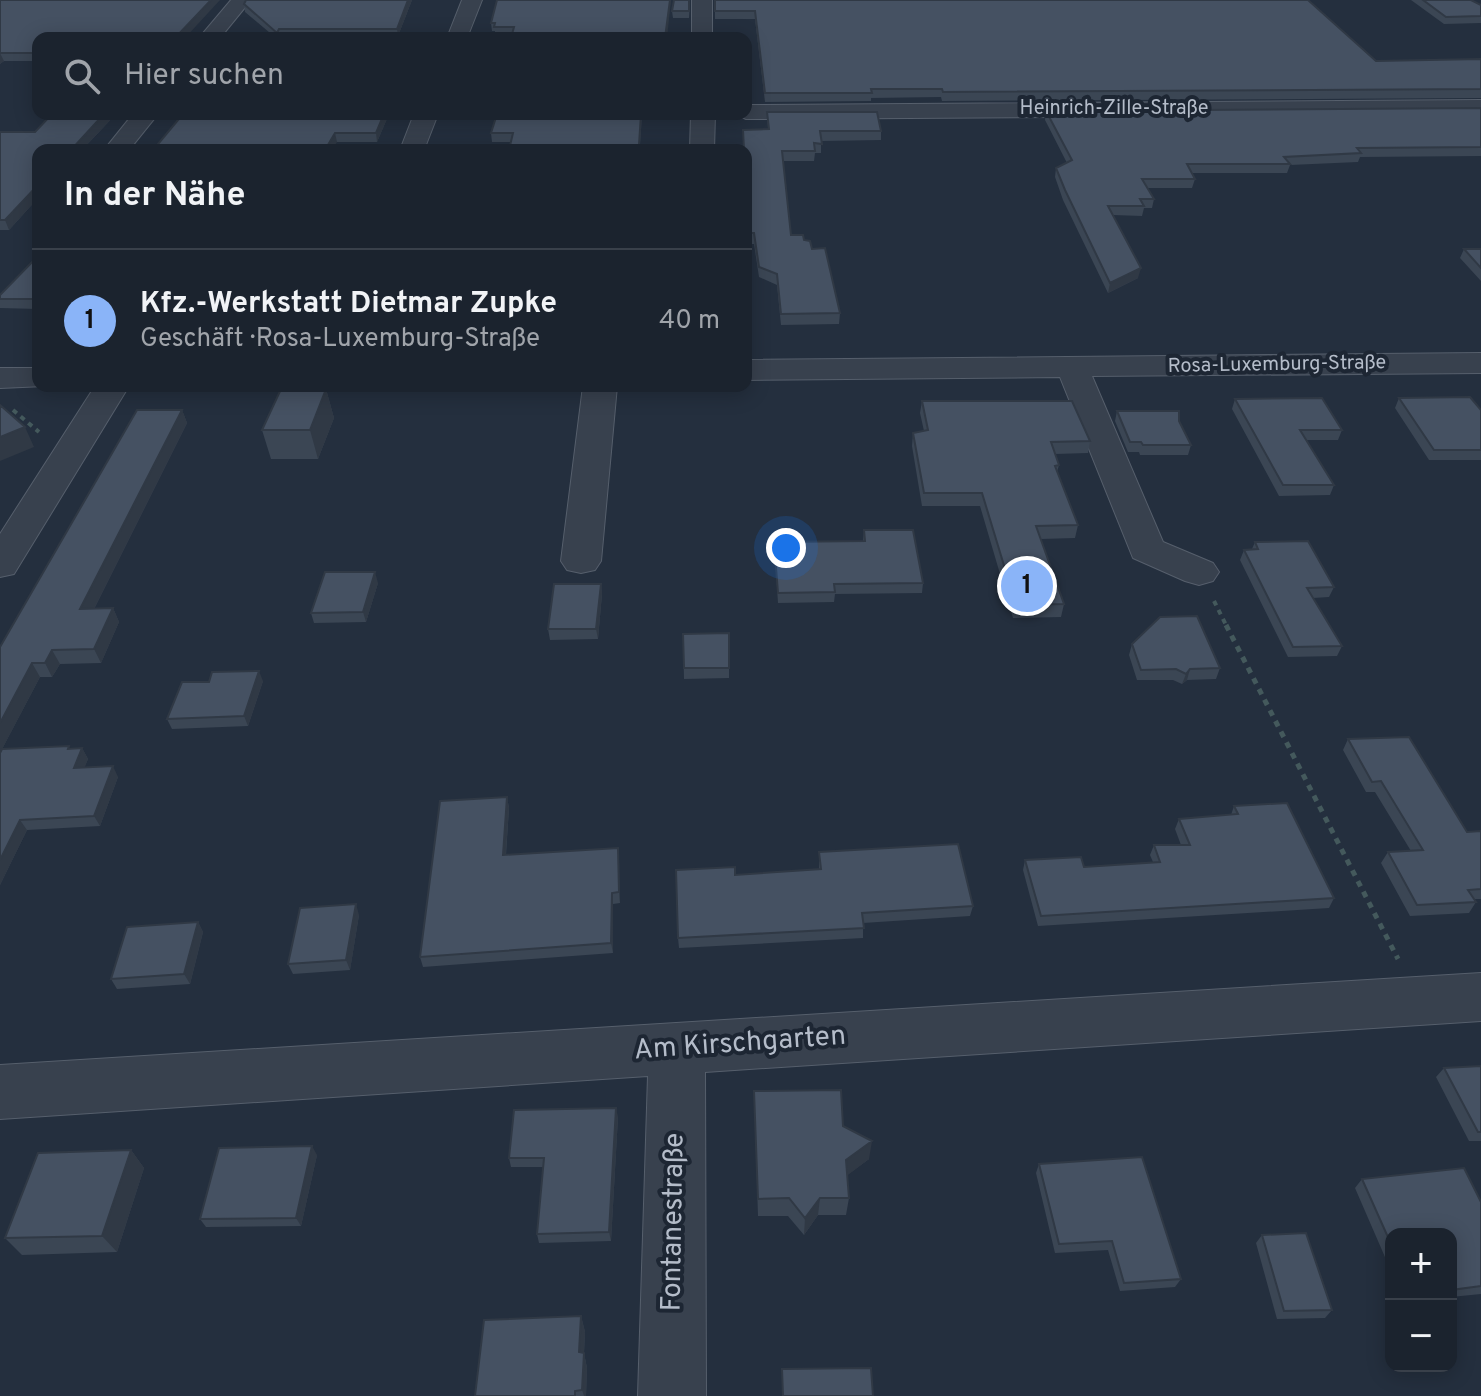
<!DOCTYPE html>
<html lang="de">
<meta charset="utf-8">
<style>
body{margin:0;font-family:Overpass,sans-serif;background:#242b36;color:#f1f3f6}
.controls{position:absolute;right:24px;bottom:24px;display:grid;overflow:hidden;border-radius:16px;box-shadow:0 4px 20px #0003}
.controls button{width:72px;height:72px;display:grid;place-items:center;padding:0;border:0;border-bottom:2px solid #39404a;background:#1b232e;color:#f1f3f6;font:40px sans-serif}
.you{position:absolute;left:786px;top:548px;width:28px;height:28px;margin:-20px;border:6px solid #fff;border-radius:50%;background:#1a73e8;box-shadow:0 0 0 12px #1a73e833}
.badge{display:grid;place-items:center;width:52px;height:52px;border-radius:50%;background:#8ab4f8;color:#111;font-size:26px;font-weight:700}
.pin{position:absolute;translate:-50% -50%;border:4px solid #fff;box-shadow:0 2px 8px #0006}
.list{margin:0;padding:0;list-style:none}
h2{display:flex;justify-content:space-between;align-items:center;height:104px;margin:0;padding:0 32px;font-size:34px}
h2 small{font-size:26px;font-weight:400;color:#a0a4aa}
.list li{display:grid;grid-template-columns:52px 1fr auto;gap:24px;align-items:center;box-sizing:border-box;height:144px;padding:0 32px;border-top:2px solid #39404a}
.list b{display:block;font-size:30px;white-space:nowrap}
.list p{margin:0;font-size:26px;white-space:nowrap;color:#a0a4aa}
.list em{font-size:26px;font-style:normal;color:#a0a4aa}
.icon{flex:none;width:44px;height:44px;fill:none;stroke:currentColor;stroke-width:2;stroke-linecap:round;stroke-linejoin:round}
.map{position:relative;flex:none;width:1481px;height:1396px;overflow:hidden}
.search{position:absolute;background:#1b232e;box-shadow:0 4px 20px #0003;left:32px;top:32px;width:720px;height:88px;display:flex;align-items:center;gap:20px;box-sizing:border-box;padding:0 28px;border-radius:16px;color:#a0a4aa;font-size:30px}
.panel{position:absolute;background:#1b232e;box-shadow:0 4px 20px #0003;left:32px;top:144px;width:720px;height:248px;border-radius:16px}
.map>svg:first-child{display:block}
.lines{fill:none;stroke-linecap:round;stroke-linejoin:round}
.minor-casing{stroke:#565f6c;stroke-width:2}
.path-far1{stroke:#44595c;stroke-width:4;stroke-dasharray:5 5;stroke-linecap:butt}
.path{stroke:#44595c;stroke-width:5;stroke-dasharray:6 6;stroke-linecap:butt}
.minor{fill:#38414e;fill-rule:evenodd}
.wall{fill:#3b4654}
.shaded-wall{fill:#303945}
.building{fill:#455162;stroke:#303945;stroke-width:2}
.labels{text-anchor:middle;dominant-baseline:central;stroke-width:8;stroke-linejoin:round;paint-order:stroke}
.far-street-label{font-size:20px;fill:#b4bcc9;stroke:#1d2633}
.near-street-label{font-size:28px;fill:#b4bcc9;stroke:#1d2633}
</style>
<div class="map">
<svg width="1481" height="1396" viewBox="0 0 1481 1396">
<rect width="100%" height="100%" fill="#242f3e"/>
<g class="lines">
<defs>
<path id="minor" d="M231 0H251L220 38H199Z
M462 0H482L467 38H447Z
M692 0H712V38H692Z
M1481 100V114L746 119 736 114H746V105Z
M133 114H158L129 150H104Z
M414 114H438L424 150H400Z
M691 114H715L714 150H690Z
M1481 353V373L1092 376 1163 542 1213 563 1219 572 1213 581 1199 585 1185 581 1133 558 1060 377 746 380V360Z
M0 368H38V386H45L0 388Z
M95 386H129L14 574 0 577V534Z
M583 386H617L601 561 595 570 581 573 567 570 561 561Z
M1481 973V1021L705 1072 706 1396H638L648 1076 0 1119V1065Z"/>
</defs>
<use href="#minor" class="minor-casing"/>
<path class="path-far1" d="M13 410 39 432
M1214 601 1227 627"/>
<path class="path" d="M1226 625 1398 959"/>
<use href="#minor" class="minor"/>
</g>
<path class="wall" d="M0 0H220L38 38V61H4L0 64Z
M246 0H412L398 36 281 37 280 38H276L245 12 244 4Z
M671 0 512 35 495 36V31H492L491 23Z
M690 0 689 18H673L672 11Z
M715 0 1376 61 1481 59V98L942 101 941 97 871 98V101L765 102 755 19H715Z
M1411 0H1471L1481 5V23L1444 24Z
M1481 108V156L1360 157 1358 162 1290 165 1287 173H1192L1195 179 1192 188H1147L1154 199 1152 208H1144L1142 216 1113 215 1138 278 1108 293 1063 200 1055 177 1056 168 1067 163 1045 120 1046 111Z
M767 112 881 131V140L821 141V153H815L814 161H783L791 235 804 240 812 249 840 313 839 324 781 325 777 285 759 277 754 244H750L746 186V150H744L743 130 768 129Z
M52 114H116L82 150H38V198L9 230H0V132H35Z
M183 114H389L377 142H337Z
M488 114H642L640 145H649V150H509L511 142H492L491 133 495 120H489Z
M1464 249H1481V281L1460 258Z
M38 256V309L0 308V295Z
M326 389 334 418 318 459H271L262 430Z
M1399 398 1481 410V460H1429L1395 408Z
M1235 399 1342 430 1338 440H1306L1334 485 1330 495 1279 496 1232 409Z
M922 401 1090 441 1088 453 1055 454 1059 465 1057 472 1078 525 1075 538 1041 539 1064 604 1061 617 1013 618 980 506H922L912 446 913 433 924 431 920 413Z
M182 410 187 423 94 609 113 608 119 622 101 663 60 664 52 677H40L2 749 82 748 88 759 84 768 118 777 100 826 27 830 0 885V647Z
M1117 411 1179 421 1191 445 1188 455H1140L1139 452H1128L1115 421Z
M864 530 923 583 922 593 835 594 834 602 778 603 774 542 863 541Z
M1255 542 1334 587 1329 597 1313 598 1342 646 1337 656 1288 657 1240 560 1244 550 1252 549Z
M378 583 366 622 314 623 311 613Z
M601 584 602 594 598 639 550 640 548 629Z
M729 633V678L684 679 683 634Z
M1132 644 1220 668 1216 679 1187 680 1182 684 1173 680H1137L1129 655Z
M263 681 248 726 172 729 167 719Z
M1348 739 1467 832 1481 831V899H1474L1476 902 1469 913 1410 916 1381 863 1388 852 1411 851 1375 792H1366L1343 750Z
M507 797 509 808 506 855 618 848 620 903 613 904V953L423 967 420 957Z
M1234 806 1334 898 1329 908 1038 926 1023 870 1025 860 1084 867 1153 862 1150 855 1154 845H1181L1175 829 1179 819 1231 815Z
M819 852 973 906 970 916 863 923V938L679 948 678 938 735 875 819 869Z
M359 915 350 970 293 974 288 964Z
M198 922 203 932 190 984 117 989 111 979Z
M1481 1066V1141H1469L1436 1077 1444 1068Z
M754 1091 843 1126 869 1159 847 1175 849 1198 846 1215H818L804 1235 788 1216H758Z
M618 1117 611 1241 539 1243 537 1234 543 1167H511L509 1158Z
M131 1150 144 1168 117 1252 22 1255 5 1238Z
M317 1155 301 1226 206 1227 200 1219Z
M1039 1164 1181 1279 1175 1287 1120 1291 1108 1250 1055 1253 1036 1173Z
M1362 1179 1481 1202V1294L1451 1297V1234H1391V1264H1388L1355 1188Z
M1262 1235 1332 1310 1325 1318 1277 1319 1256 1243Z
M581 1316 585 1332 584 1353 587 1368 586 1396H475Z"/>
<path class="shaded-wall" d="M211 0H220L185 38H175Z
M408 0H412L398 36 397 29Z
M670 0H671L667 38H665Z
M0 53 4 61 0 64Z
M104 114H116L82 150H71Z
M384 114H389L377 142 376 133Z
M335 133 337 142 332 150H325Z
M38 185V198L9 230 5 220Z
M1141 268 1138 278 1108 293 1110 283Z
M326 389 334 418 318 459 310 430Z
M182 410 187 423 87 623 80 609Z
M25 427 34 447 0 461V437Z
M375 572 378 583 366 622 363 612Z
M601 584 602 594 598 639 596 629Z
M113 608 119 622 101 663 94 649Z
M52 650 60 664 52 677 45 663Z
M32 663 40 677 0 753V723Z
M1190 669 1187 680 1182 684 1186 674Z
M259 671 263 681 248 726 244 716Z
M82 748 88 759 80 779 74 768Z
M113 766 118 777 100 826 94 816Z
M507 797 509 808 505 865 503 855Z
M20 820 27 830 0 885V860Z
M618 848 619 859 620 903 619 892Z
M612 893 613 904V953L611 943Z
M356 904 359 915 350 970 346 960Z
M198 922 203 932 190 984 184 974Z
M616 1108 618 1117 611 1241 609 1232Z
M872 1141 869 1159 844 1178 846 1160Z
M312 1146 317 1155 301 1226 296 1218Z
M131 1150 144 1168 117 1252 102 1236Z
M820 1198 818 1215 804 1235 805 1218Z
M581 1316 585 1332 584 1353 587 1368 586 1396H584L582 1390 579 1352Z"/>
<path class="building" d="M0 0H211L175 38H38V53H0Z
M246 0H408L397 29H279L277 33 244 4Z
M497 0H670L665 38H511L514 27H494L495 23H491Z
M674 0H689V11H672Z
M715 0H1308L1376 61 1481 59V89L943 92 942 89H871L872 93H765L755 11H715Z
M1423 0H1471L1481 5V16L1446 17Z
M1481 108V147L1357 148 1361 153 1284 157 1290 164H1187L1195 179H1142L1154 199H1140L1144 206H1108L1141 268 1110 283 1065 190 1056 168 1072 160 1046 111Z
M767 112H877L881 131H820L822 144 814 143 815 151H782L791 235H803L804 240 810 241 812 249 825 248 840 313 781 314 777 274 759 267 754 233H750L746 175V150H744L743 130 769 129Z
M52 114H104L71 150H38V185L5 220H0V132H35Z
M183 114H384L376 133H335L325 150H153Z
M497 114H641L639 145H649V150H509L513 133H491Z
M1464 249H1481V268Z
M38 256V299H0V295Z
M281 389H326L310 430H262Z
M1470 397 1481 410V450H1434L1399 398Z
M1322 398 1342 430H1300L1334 485H1283L1235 399Z
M922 401H1072L1090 441 1051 442 1059 465 1055 466 1078 525 1036 526 1064 604 1016 605 982 493H924L913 433 928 430Z
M0 405 25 427 0 437Z
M137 410H182L80 609 113 608 94 649 52 650 45 663H32L0 723V647Z
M1117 411H1179V421L1191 445H1143L1141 442H1130Z
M864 530H913L923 583 834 584 835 592 778 593 774 542 865 541Z
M1308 541 1334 587 1307 588 1342 646 1293 647 1244 550 1258 549 1255 542Z
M325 572H375L363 612 311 613Z
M554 584H601L596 629H548Z
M1197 616 1220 668 1190 669 1186 674 1176 669 1141 670 1132 644 1160 617Z
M729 633V668H684L683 634Z
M259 671 244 716 167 719 182 682H209L212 672Z
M1409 737 1467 832 1481 831V889L1468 890 1476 902 1417 905 1388 852 1423 850 1381 781 1372 782 1348 739Z
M69 746 68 749 82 748 74 768 113 766 94 816 20 820 0 860V753L2 749Z
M507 797 503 855 618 848 619 892 612 893 611 943 420 957 440 801Z
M1287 803 1334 898 1041 916 1025 860 1081 857 1084 867 1160 862 1154 845H1190L1179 819 1238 814 1234 806Z
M958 844 973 906 862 913 864 928 678 938 676 870 735 867V875L821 869 819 852Z
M356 904 346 960 288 964 300 908Z
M198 922 184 974 111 979 127 927Z
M1481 1066V1132H1478L1444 1068Z
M841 1090 843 1126 872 1141 846 1160 849 1198H820L805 1218 789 1198 758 1199 754 1091Z
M616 1108 609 1232 537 1234 544 1158H509L514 1110Z
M312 1146 296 1218 200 1219 219 1148Z
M131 1150 102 1236 5 1238 38 1153Z
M1142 1157 1181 1279 1124 1283 1112 1241 1059 1244 1039 1164Z
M1464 1168 1481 1202V1286L1451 1290V1234H1391V1244L1362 1179Z
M1306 1233 1332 1310 1284 1311 1262 1235Z
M581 1316 579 1352 584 1353 582 1390 575 1391V1396H475L484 1320Z
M871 1368 873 1396H783L782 1369Z"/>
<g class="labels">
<g class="far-street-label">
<text x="1114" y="109">Heinrich-Zille-Straße</text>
<text transform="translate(1277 365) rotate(-1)">Rosa-Luxemburg-Straße</text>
</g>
<g class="near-street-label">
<text transform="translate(740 1044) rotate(-4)">Am Kirschgarten</text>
<text transform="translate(674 1222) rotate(-89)">Fontanestraße</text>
</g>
</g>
</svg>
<div class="controls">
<button>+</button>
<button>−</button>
</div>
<div class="you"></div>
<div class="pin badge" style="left:1027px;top:586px">1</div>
<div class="search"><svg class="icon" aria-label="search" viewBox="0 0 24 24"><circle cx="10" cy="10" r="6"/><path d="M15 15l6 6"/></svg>Hier suchen</div>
<section class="panel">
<h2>In der Nähe<small></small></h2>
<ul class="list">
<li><span class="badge">1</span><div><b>Kfz.-Werkstatt Dietmar Zupke</b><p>Geschäft · Rosa-Luxemburg-Straße</p></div><em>40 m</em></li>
</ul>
</section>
</div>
